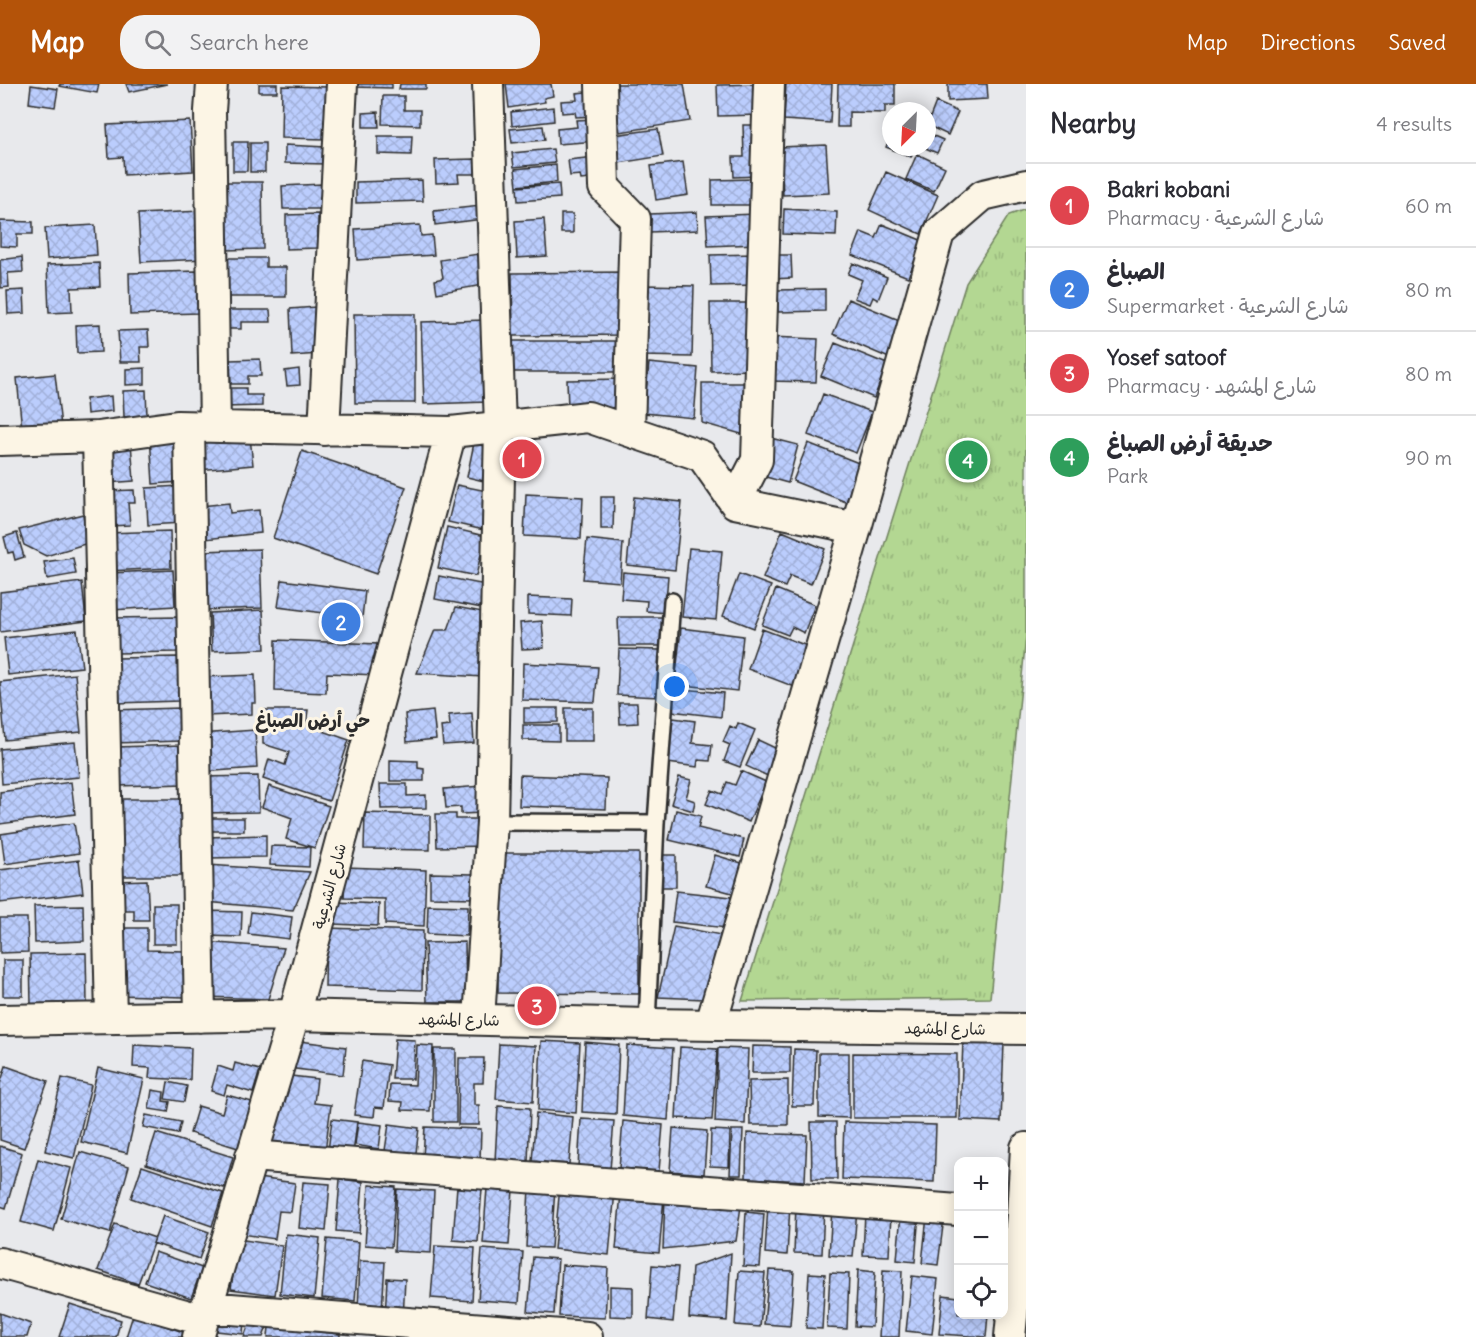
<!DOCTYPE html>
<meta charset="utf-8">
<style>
body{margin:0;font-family:Delius,"Playpen Sans Arabic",sans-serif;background:#f2f2f3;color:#2b2b33}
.controls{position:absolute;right:18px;bottom:18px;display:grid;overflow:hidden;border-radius:12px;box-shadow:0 3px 15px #0003}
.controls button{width:54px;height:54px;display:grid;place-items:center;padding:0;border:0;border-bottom:2px solid #e1e1e2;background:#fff;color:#2b2b33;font:30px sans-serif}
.compass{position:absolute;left:882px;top:18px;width:54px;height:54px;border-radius:50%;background:#fff;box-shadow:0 3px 15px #0003;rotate:204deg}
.you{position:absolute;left:675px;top:603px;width:21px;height:21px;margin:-15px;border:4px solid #fff;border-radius:50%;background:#1a73e8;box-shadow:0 0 0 9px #1a73e833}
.badge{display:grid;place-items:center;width:39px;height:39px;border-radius:50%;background:#b45309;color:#fff;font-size:20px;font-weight:700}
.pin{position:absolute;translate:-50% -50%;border:3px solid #fff;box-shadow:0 2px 6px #0006}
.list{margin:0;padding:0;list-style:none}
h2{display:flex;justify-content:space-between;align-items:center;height:78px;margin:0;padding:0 24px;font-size:26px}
h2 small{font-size:20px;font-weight:400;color:#7c7c81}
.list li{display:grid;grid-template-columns:39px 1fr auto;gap:18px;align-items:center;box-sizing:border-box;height:84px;padding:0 24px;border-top:2px solid #e1e1e2}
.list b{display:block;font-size:22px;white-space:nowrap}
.list p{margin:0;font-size:20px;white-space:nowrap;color:#7c7c81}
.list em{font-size:20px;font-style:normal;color:#7c7c81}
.icon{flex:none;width:33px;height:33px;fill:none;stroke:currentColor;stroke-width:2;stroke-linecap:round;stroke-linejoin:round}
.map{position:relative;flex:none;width:1026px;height:1253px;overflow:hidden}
header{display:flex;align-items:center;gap:36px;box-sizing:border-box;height:84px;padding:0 30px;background:#b45309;color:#fff}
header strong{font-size:28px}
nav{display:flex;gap:33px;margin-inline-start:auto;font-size:21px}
.search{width:420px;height:54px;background:#f2f2f3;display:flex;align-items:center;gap:15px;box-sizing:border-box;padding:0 21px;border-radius:24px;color:#7c7c81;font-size:22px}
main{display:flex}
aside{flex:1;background:#fff}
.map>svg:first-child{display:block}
.grass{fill:url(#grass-tufts);stroke:#6f815e;stroke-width:1.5}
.building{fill:url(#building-cross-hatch);stroke:#2b2b2b;stroke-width:1.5}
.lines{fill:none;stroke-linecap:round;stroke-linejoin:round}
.service-casing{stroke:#2b2b2b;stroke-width:20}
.minor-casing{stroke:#2b2b2b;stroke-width:34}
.service{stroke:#fcf5e5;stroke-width:15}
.minor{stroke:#fcf5e5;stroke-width:30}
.labels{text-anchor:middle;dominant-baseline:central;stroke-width:6;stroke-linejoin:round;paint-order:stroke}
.street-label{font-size:16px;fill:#2b2b2b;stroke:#fcf5e5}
.neighbourhood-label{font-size:18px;font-weight:bold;fill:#2b2b2b;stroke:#fcf5e5}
</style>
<header>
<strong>Map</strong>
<div class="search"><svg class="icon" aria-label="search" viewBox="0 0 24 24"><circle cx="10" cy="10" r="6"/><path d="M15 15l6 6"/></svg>Search here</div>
<nav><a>Map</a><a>Directions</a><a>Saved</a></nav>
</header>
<main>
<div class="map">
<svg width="1026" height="1253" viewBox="0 0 1026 1253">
<defs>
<pattern id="grass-tufts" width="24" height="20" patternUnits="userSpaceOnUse" patternTransform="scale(1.5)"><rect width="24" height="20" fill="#b3d792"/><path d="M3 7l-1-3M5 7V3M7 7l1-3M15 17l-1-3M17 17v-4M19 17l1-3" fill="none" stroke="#9ab97e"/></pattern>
<pattern id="building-cross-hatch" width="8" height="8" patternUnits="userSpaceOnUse" patternTransform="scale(1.5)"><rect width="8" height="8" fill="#bbcdfd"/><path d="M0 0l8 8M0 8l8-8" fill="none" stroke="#a1b0d9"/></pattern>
</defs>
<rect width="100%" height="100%" fill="#e8e9ec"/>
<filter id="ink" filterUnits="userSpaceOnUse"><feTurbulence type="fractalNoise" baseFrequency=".0167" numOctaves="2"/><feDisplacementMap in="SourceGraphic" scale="12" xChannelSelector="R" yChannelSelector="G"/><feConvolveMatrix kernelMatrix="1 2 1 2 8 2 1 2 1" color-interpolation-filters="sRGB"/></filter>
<g filter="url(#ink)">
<path class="grass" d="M1026 125V552L990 914 742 917 966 199 1009 131Z"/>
<path class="building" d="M60 0H99L97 9 59 2Z
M126 0H167L129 8Z
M259 0H277V8H259Z
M353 0H392V4L353 3Z
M400 0H426V5H399Z
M506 0H551L553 12 544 14 545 18 509 24Z
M612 0H684L690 37 620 48Z
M759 0 760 31 718 32 717 1Z
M786 0H832L830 39 784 36Z
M838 0H895V21H885V29L849 28V43H837Z
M948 0H987L988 15 948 17Z
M31 1 58 5 55 23 29 19Z
M282 2 328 3 327 55 281 54Z
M595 7 597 32 576 33 575 28 562 29 561 17 577 16 576 9Z
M383 12H404V26H420V41L382 40Z
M936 18 958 28 948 51 927 41Z
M553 23 554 37 512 42 511 28Z
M378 28 379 43H363V29Z
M596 35 598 57 558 60 557 45 577 43 576 36Z
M190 37 193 87 124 91 123 73 109 74 107 41Z
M743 41H757L759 92 734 93 733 73H744Z
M543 42 545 56 512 59 510 45Z
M658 45 663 72 619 79 614 51Z
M927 49 943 56 937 69 923 63H927Z
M891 50V63H915L911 73 886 63Z
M378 52H412L411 71 378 70Z
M233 58H248L247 87H233Z
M250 59H265V88H250Z
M285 61 326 63V80L285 79Z
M826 61 829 109 783 111 781 63Z
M553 65 555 79 514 83 512 69Z
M917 70 945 83 934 107 906 95Z
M595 73 598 94 581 96 580 91 570 92 568 76Z
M475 75 476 90H458L459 98 436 99 435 76Z
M683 78 688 111 656 116 651 82Z
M556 81 557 98 517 102 515 85Z
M886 88 938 111 921 150 869 126Z
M755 95 756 121H712V96Z
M422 96 423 117 356 119V98Z
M224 98H262L263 165 225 166Z
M322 100 323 125H283L282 102Z
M559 100 560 114 518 117 517 103Z
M481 122 483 135 435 141 434 127Z
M784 125 837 128 836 152 783 150Z
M202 127 204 175 141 178 138 130Z
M697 128 698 146 650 148V130Z
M318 130V164L286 165V131Z
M561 130H573V149H561Z
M756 130 757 160 708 162 706 132Z
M544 135 547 172 517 174 515 137Z
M0 137 33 138V150H17V163L0 162Z
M882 140 923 157 908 193 852 171 861 148 876 154Z
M95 141 97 171 47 175 45 144Z
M420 141 421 152 432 151 434 171 357 176 355 145Z
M478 170 484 201 437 209 435 196 443 194 440 176Z
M756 170 757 201 711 202 710 171Z
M771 171H791L792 194 772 195Z
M22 173 23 188 8 189 9 203 1 204 0 176Z
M223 174H266V183H286V213H223Z
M99 179 100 203 71 204 72 228 49 229 47 181Z
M853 179 887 193 878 216 873 213 870 220 854 214 862 196 848 190Z
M197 187 198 229 130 231 129 189Z
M627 188 628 251 513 252 512 189Z
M643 201 694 202 692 273 642 272Z
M825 205V227L778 228V206Z
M24 206 25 229 8 230 7 207Z
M848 215 904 238 889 274 833 250Z
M710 219H752L753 286 711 287Z
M316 223 319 270 292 272 290 225Z
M225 226H270L271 238H241V245H225Z
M354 230H415V319H355Z
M486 236 488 318 424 320 421 238Z
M100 240 101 268 77 269 76 241Z
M148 246 149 263H140L141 278H120L118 247Z
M769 253 818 255 816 298 767 297Z
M510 257H625V288H510Z
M835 259 887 280 874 314 821 292Z
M260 275 261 292H248V300H231L230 276Z
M649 279 698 284 694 334 644 329Z
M145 284V300L126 301V285Z
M299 285 300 301 287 302 285 287Z
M55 290 61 342 22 346 17 294Z
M623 295V324H568L567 296Z
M702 299H752V353L702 339Z
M223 304H246V311H262V322L224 323Z
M146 306 147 332 124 333 123 307Z
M823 310 872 328 856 369 808 351Z
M111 312 112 327 87 330 86 315Z
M176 349 180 398 153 400 150 351Z
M250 353 253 381 198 386 196 358Z
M475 354 496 358 488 398 467 393Z
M771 354 798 361 788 399 762 392Z
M131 359 134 397 107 399 104 360Z
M808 359 861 380 846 418 793 397Z
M302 367 406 403 376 490 273 454Z
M457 401 492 408 484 446 448 438Z
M180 402 182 439 148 441 146 404Z
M134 406 135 419H128L130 441 109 442 107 407Z
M526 410 583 413 581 455 524 452Z
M601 413H614L613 445H601Z
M634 413 682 418 675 486 627 481Z
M229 419 230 429 259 426 261 449 205 455 201 422Z
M83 430 88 459 46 472 24 461 19 446Z
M447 443 485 452 476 492 438 484Z
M170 447 171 484 107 487 106 449Z
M782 447 825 465 811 500 790 492 785 503 763 494Z
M17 449 24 473 15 476 13 468 8 469 4 453Z
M587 455 623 459 620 498 583 495Z
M689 464 722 467 716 536 682 533Z
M260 465 262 524 205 526 203 467Z
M73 474 76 490 47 495 44 478Z
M173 486 175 522 112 526 110 489Z
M623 488 668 492 665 529 646 527 647 517 621 515Z
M739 490 771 502 754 544 723 532Z
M439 492 486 501 482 524 435 515Z
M282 496 365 507 362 534 278 523Z
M82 498 86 537 0 548V508Z
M776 505 815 521 804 549 792 543 788 551 762 541Z
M528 513 572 515 571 532 528 530Z
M456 523 488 529 483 593 417 589 435 546H448Z
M263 526 265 565 212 567 210 529Z
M178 533 179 568 115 569 113 534Z
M618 533H662V562H619Z
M542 537 544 564 522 565 520 539Z
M681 544 743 552 737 607 675 600Z
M762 545 810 563 795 603 748 585Z
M77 546 82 583 8 591 4 554Z
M276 556 379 560 378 591 327 589 326 609 275 607Z
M619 565 661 566 659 613 617 611Z
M178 573 179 617 116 619 115 574Z
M523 579 598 583 595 618 522 616Z
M75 590 81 648 5 656 0 598Z
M255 591 256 619H252V630L205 632 203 593Z
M673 604 723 609 721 633 671 627Z
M619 619H637L638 639 620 640Z
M181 624 182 657 112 659 111 626Z
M524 624H558V638L524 639Z
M565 624H593V657H565Z
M263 626H308L306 641 349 656 329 717 263 695 269 675 285 681 289 668 263 660Z
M433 627 436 655 407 658 405 630Z
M472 629 474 659 443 661 441 643 450 642 449 631Z
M673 634 695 637 692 659 712 661 710 677 698 676 697 683 668 679Z
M738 639 755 646 740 683 724 677 730 661 723 658 730 642 736 645Z
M523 641H559V657L523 656Z
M255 646 257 684 201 688 199 650Z
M758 656 784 668 772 694 746 682Z
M75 658 79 693 2 700 0 665Z
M182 661 184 700 117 702 116 663Z
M390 676 418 677V684L424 685V697H390Z
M741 687 766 698 749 738 706 720 712 706 722 710 727 698 735 701Z
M520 691 607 694 606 725 519 722Z
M258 692 259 728 203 729 201 693Z
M679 693 691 696 686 714 695 717 693 727 671 720Z
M71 698 75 730 0 740V708Z
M380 700H407V712L426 711V724L381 725Z
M269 702 329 722 315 764 286 755 292 734 262 723Z
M481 702 483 729 461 730V723L446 724 444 705Z
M116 715H188L187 792H116Z
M676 726 701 732 698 744 744 755 740 773 669 756Z
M365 729 430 731V766L364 765Z
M436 730H456V735H484L485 762 437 763Z
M208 734H244V747H209Z
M74 739 79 769 5 780 1 750Z
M266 751V773L209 774V753Z
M271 762 310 763 309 783 270 781Z
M498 769H639V910L498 909Z
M660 771H676V803H660Z
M715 771 745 780 736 810 706 802Z
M79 776 83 809 0 819V786Z
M208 781 310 788 293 826 206 818Z
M345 783 426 786 424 842 385 840V815L344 814Z
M430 789 473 790V814L430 813Z
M147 796 149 836H134V826H119L118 797Z
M676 807 731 813 727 844 672 838Z
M335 818 379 820 378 842 334 840Z
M153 820H177V860H153Z
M83 821 84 857 35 859 34 822Z
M428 821 468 822 467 852 427 850Z
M206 827 242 828 241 853 206 852Z
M251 828 292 833 289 855 248 850Z
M0 834H27L28 868 0 869Z
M674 842 721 851 704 915 658 913Z
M117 844H147V866L185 867 184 913 116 911Z
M326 844 423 847 422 906 325 903Z
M204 858 284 864 268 915 203 913Z
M465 858 466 918H427L425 859Z
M86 869 87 919 31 920 30 870Z
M3 876H23V912H3Z
M395 955 415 956 413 995H392Z
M292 956 346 963 343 991 288 984Z
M541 957 580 959 576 1029 538 1026Z
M963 957 1004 959 1001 1038 960 1036Z
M585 958 619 961 616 1030 582 1028Z
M499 960 536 962 533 1018 496 1015Z
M134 961 191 964 190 996 149 994 150 984 133 983Z
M417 961 433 962 430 1027 402 1026 403 1018 389 1017 390 1000 415 1001Z
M627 961 673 964 668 1036 623 1032Z
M753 962 790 963V989H752Z
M680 963 717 965 712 1036 676 1034Z
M718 964 748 965 745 1040 715 1038Z
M434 965H456V1038H434Z
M794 965 816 966 814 1022H792Z
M819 969H849V1034L819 1033Z
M853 969 957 970V1034H853Z
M459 974H484L483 999H474V1021H479V1041H458Z
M362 977 389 981 384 1024 375 1023 374 1033 354 1031Z
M235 979 260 986 253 1009 227 1001 224 1011 211 1007 218 982 233 987Z
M6 982 48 997 24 1064 0 1056V1000Z
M98 984 144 995 127 1069 81 1058Z
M282 991 317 995 314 1019 331 1021 325 1068 272 1061Z
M62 994 91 1001 74 1074 45 1067Z
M788 996V1041H750L749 997Z
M168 998 187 1002 184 1018 165 1015Z
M152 1006 164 1008 163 1017 170 1018 168 1028 149 1025Z
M227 1011 252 1018 238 1064 190 1049 198 1022 222 1029Z
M498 1022 530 1024 528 1079 495 1077Z
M536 1029 573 1033 569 1080 532 1077Z
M146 1031 181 1038 178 1050 143 1043Z
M332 1035 357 1038 353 1070 328 1067Z
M581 1035 614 1037 610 1086 578 1083Z
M623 1037 663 1041 659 1087 619 1084Z
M358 1038 382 1041 379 1065 355 1061Z
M811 1038H836L837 1095H812Z
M844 1038 936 1041 934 1098 842 1095Z
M389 1040 419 1044 415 1077 384 1073Z
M425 1043 481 1045 480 1076 423 1073Z
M673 1044 707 1047 704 1090 670 1087Z
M711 1046 730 1047 729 1083 710 1082Z
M732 1046H743L741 1091H730Z
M156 1049 233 1073 224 1104 146 1080Z
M747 1049 807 1051 805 1097 746 1094Z
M0 1062 22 1069 6 1124 0 1122Z
M80 1068 129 1082 110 1149 61 1135Z
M38 1075 71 1084 54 1147 21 1138Z
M142 1082 223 1109 212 1142 131 1114Z
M250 1093 295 1099 291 1128 279 1127 275 1155 242 1150Z
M340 1095 363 1098 359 1149 336 1147Z
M303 1098 330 1100 326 1147 299 1144Z
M369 1101 396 1103 391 1163 365 1161Z
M457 1102 482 1104 478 1158 453 1156Z
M560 1102 615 1107 609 1171 554 1165Z
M529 1103 555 1104 551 1164 526 1163Z
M487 1104 513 1106 509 1161 483 1159Z
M397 1105 434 1107 431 1169 394 1167Z
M621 1109 664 1113 659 1169 616 1165Z
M665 1113 742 1115 736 1157 663 1165Z
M768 1121 790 1122 787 1171 765 1169Z
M796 1121 824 1122 822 1170 794 1169Z
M832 1124 857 1126 853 1173 829 1171Z
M746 1128 764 1130 760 1183 743 1182Z
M865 1128 891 1130 889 1172 863 1171Z
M901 1129 919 1130 915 1178 897 1176Z
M163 1132 209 1148 199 1175 153 1159Z
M927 1132 944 1134 938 1181 922 1179Z
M115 1140 155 1154 138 1200 98 1186Z
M286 1150 320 1154 314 1214 280 1210Z
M238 1155 282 1162 275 1211 231 1205Z
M327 1155 359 1158 355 1217 322 1214Z
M435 1162 475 1164 472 1217 431 1214Z
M482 1165 523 1168 519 1219 478 1216Z
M155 1168 202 1184 191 1214 145 1198Z
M731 1169 727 1237 689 1234 692 1183Z
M533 1173 558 1175 554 1230 528 1228Z
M360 1177 385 1178 382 1227 358 1226Z
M562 1181 608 1184 605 1234 559 1232Z
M652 1181 678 1183 673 1238 648 1235Z
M769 1186 794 1187 790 1242 764 1240Z
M858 1186 875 1188 872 1243 855 1242Z
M883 1186 902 1187 899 1253H879Z
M739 1187 765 1189 760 1243 735 1241Z
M809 1189 825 1190 822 1245 806 1244Z
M830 1189 849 1190 847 1245 827 1244Z
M912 1192 938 1195 932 1250 906 1247Z
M387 1194 405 1195 403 1236 385 1235Z
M610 1202 633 1203V1233L610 1232Z
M943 1211 958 1213V1230H988L986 1253 939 1250Z
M70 1220 121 1236 116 1253H59Z
M0 1229 31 1240 27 1253H0Z
M133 1231 186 1249 185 1253H126Z
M218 1234 244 1236 243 1250 217 1247Z
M250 1237 267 1243 263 1253H244Z
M269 1243 340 1250V1253H268Z"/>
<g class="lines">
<defs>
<path id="service" d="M492 738 656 739
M647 940 656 739 672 517"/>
<path id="minor" d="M212 0 210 27 215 343
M601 0 604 103 635 135 629 347
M189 343 200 933
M324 346 342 0
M98 353 111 934
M0 356 98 353 177 342 451 348 588 333 702 372 735 419 856 444
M735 419 757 376 769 0
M479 935 492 738 500 342 488 0
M0 936 294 931 647 940 1026 945
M711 940 856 444 939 149 983 111 1026 101
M251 1072 958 1126
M0 1179 203 1236
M206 1223 587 1253
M198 1253 294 931 451 348
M1010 1253 1022 1131 1026 1064"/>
</defs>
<use href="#service" class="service-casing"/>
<use href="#minor" class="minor-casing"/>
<use href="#service" class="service"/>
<use href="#minor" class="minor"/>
</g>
</g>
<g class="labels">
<g class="street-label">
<text transform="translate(329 802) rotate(-75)">شارع الشرعية</text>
<text transform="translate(459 935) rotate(1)">شارع المشهد</text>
<text transform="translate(945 944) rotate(1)">شارع المشهد</text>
</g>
<g class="neighbourhood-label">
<text x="313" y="636">حي أرض الصباغ</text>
</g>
</g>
</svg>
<div class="controls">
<button>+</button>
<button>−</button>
<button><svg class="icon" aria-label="locate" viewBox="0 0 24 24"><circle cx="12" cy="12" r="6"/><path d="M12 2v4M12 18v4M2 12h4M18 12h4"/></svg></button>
</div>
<svg class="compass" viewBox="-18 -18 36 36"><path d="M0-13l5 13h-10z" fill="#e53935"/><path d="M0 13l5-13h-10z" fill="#7c7c81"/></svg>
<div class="you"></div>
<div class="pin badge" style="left:522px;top:375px;background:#e0444e">1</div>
<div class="pin badge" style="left:341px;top:538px;background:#3f7fe0">2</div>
<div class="pin badge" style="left:537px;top:922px;background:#e0444e">3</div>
<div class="pin badge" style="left:968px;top:376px;background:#2e9e5b">4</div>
</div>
<aside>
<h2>Nearby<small>4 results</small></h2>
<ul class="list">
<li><span class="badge" style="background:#e0444e">1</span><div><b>Bakri kobani</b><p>Pharmacy · شارع الشرعية</p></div><em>60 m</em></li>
<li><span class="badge" style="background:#3f7fe0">2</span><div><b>الصباغ</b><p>Supermarket · شارع الشرعية</p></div><em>80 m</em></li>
<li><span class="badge" style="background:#e0444e">3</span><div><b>Yosef satoof</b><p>Pharmacy · شارع المشهد</p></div><em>80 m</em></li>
<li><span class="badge" style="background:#2e9e5b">4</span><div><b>حديقة أرض الصباغ</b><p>Park</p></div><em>90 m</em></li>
</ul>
</aside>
</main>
